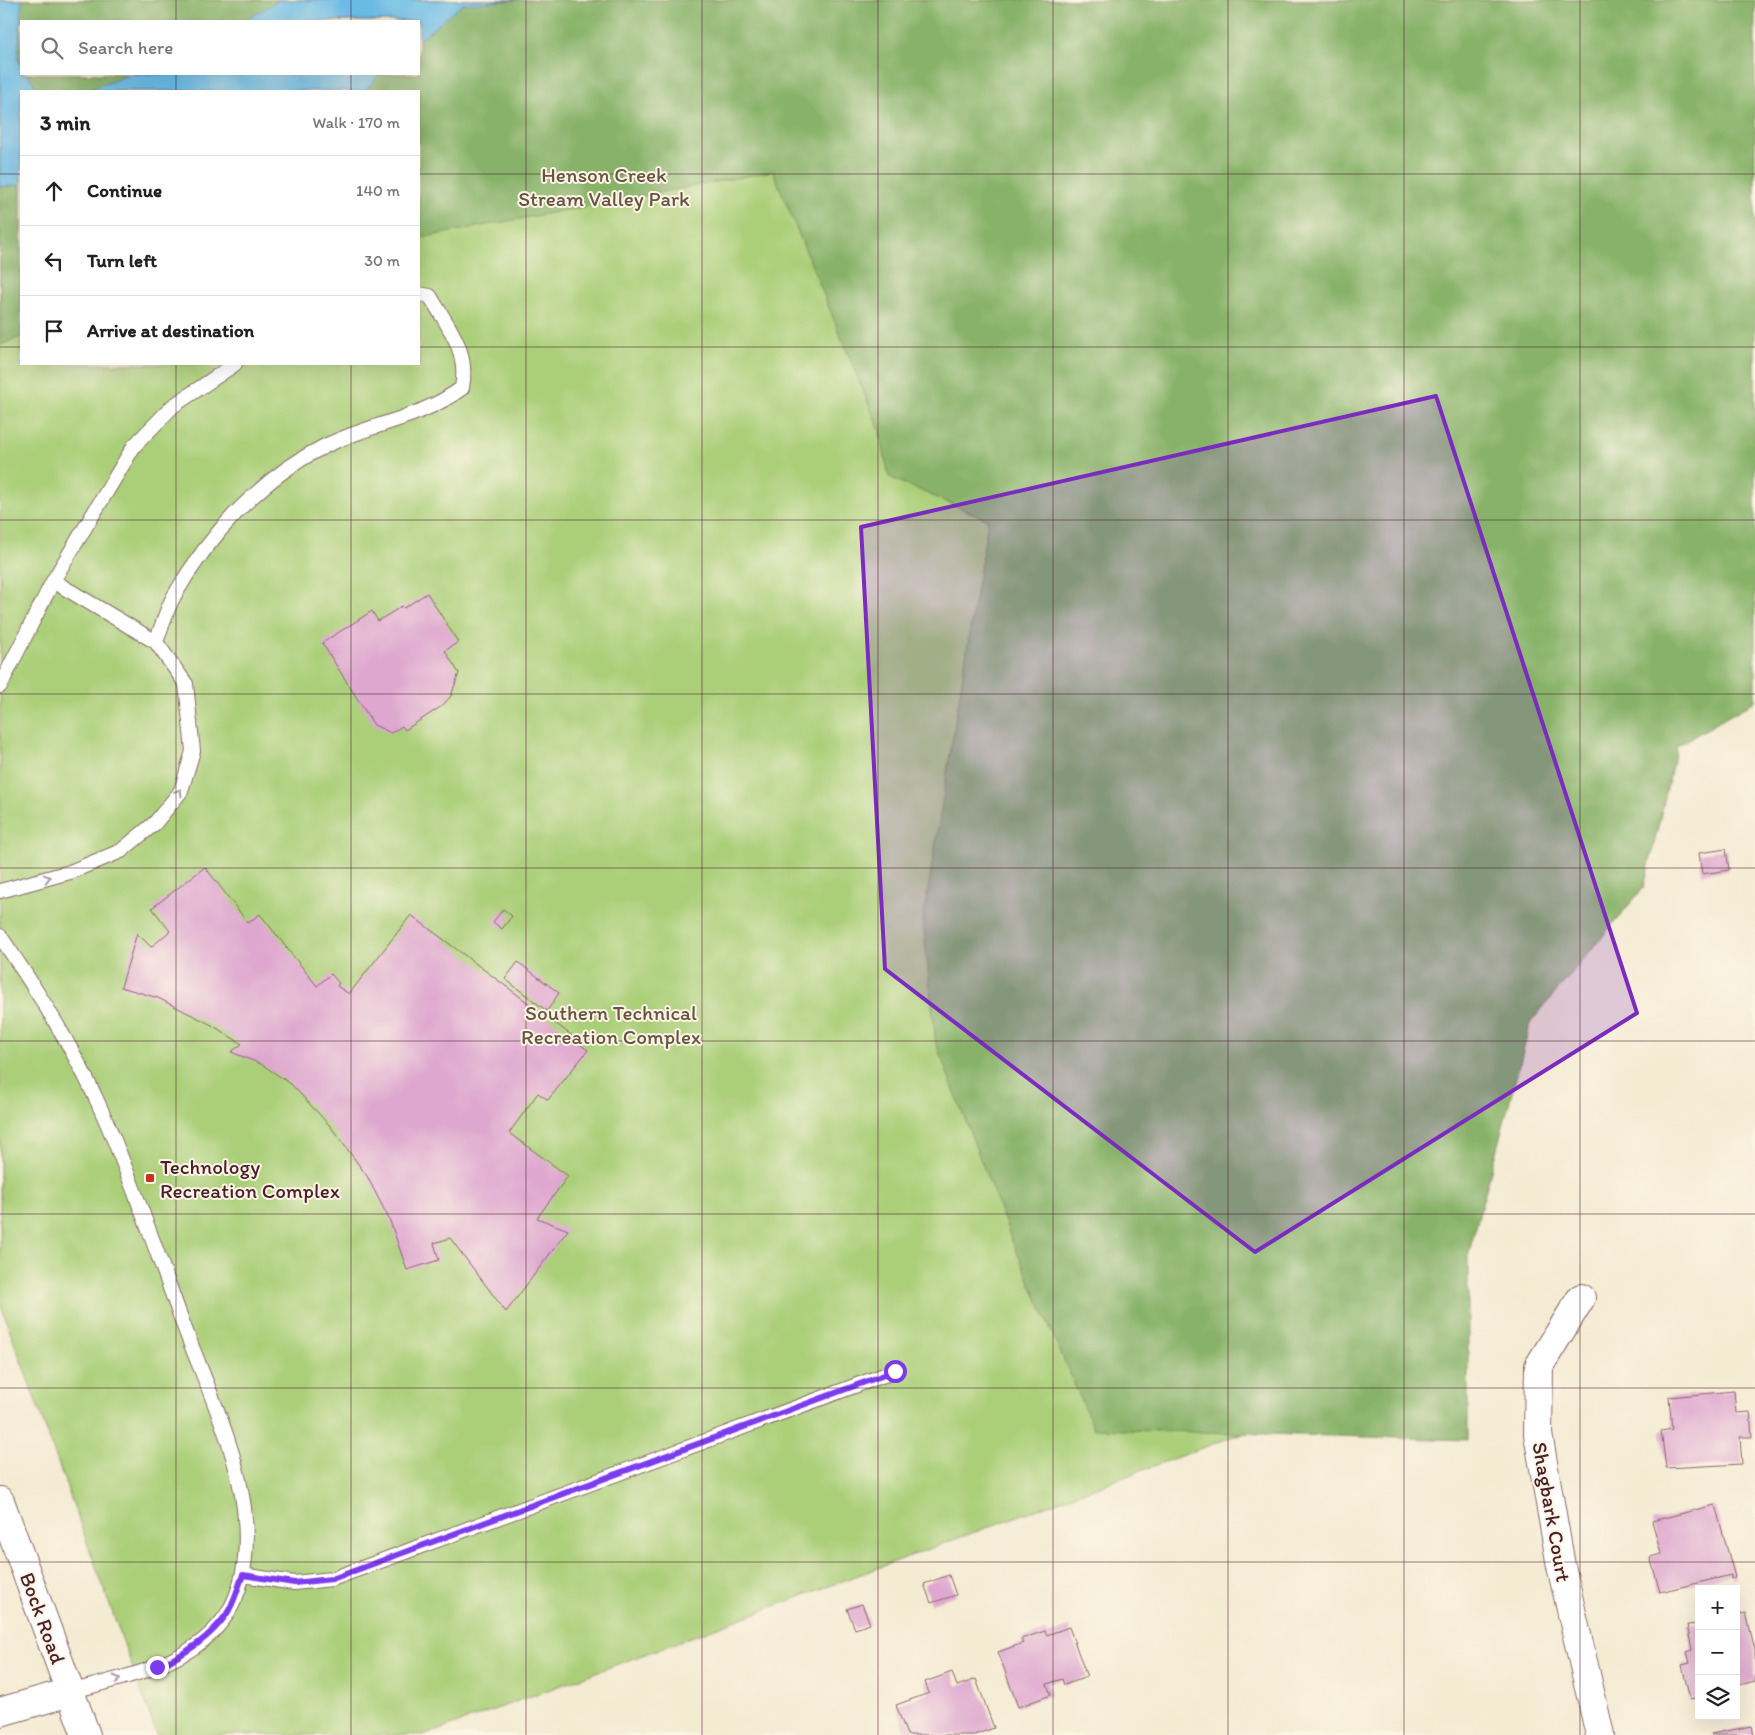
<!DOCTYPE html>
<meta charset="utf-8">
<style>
body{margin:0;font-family:Itim,sans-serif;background:#f6f6f6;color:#222}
.controls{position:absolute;right:15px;bottom:15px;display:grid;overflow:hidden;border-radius:0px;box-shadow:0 5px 20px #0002}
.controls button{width:45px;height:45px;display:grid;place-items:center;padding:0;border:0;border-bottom:1px solid #e0e0e0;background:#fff;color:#222;font:25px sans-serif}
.stop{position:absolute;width:15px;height:15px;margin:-11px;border:4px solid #7c3aed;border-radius:50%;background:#fff}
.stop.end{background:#7c3aed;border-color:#fff;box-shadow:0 1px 5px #0008}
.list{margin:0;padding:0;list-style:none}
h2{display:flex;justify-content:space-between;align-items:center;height:65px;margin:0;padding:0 20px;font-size:21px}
h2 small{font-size:16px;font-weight:400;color:#767676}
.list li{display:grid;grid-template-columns:32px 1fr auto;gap:15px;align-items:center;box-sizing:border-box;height:70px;padding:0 20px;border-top:1px solid #e0e0e0}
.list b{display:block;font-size:19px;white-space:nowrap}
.list em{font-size:16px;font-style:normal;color:#767676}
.icon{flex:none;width:28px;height:28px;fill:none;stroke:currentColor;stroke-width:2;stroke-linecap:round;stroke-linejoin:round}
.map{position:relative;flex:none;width:1755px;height:1735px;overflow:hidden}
.search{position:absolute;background:#fff;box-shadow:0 5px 20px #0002;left:20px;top:20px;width:400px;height:55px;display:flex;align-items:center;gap:12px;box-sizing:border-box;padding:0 18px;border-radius:0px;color:#767676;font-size:19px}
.panel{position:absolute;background:#fff;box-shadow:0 5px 20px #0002;left:20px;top:90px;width:400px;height:275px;border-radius:0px}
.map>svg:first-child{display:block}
.green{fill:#abcf79;stroke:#7a7752;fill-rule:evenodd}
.forest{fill:#88b269;stroke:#69684a;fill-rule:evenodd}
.water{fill:#6bbce6;stroke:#5a6e88}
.building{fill:#dea7cf}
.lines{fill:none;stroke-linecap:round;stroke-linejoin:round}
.service-casing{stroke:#866666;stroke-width:16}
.minor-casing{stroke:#866666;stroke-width:30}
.secondary-casing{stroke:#866666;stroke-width:30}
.service{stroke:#fff;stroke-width:14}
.minor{stroke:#fff;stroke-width:28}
.secondary{stroke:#fff;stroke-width:28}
.oneway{stroke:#ae9aa0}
.route{stroke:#7c3aed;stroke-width:6}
.marked{fill:#7b2cbf;fill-opacity:0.2;stroke:#7b2cbf;stroke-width:4;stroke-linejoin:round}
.grid{fill:none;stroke:#4a1f2b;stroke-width:1;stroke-opacity:0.55}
.poi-dot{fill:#c8321e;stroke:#fcf5e5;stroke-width:2}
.labels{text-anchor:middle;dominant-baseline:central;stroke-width:4;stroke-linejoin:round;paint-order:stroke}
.park-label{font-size:21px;fill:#675442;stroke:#fcf5e5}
.poi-label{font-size:21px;fill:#4a1f2b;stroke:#fcf5e5;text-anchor:start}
.street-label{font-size:21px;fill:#4a1f2b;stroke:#fcf5e5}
</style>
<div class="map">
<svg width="1755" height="1735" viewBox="0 0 1755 1735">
<rect width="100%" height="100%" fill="#fcf5e5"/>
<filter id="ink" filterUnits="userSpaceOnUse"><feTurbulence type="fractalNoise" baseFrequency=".02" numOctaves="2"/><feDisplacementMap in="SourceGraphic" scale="10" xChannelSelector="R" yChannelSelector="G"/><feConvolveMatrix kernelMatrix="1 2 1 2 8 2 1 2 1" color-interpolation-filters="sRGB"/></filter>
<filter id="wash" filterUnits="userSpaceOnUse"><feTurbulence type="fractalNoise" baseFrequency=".0096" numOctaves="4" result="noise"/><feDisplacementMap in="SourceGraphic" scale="20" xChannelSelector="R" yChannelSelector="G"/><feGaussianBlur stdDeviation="1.12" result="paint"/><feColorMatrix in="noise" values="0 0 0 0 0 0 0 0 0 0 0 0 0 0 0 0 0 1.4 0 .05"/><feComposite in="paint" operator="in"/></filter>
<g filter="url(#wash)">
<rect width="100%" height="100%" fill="#f4ebd3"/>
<path class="green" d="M0 0H1735L1432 1363 426 1735H157L0 1303ZM21 21H419V74H21ZM21 91H419V364H21Z"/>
<path class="forest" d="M0 0H1755V701L1677 746 1644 887 1531 1022 1468 1256V1440L1094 1429 1012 1241 936 1044 923 921 988 520 889 477 880 432 773 171 419 238V91H21V337L0 345ZM21 21H419V74H21Z"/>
<path class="water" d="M0 0H22L18 60 21 65V74H27L37 88 64 91H21V185L0 187Z
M279 0H519L463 4 419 40V21H244Z
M131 74H380L365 91H86Z"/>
<g id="blocks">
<path class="building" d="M427 593 458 642 445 651 459 673 451 696 442 706 405 730 402 726 391 733 374 725 322 643 372 611 378 621 402 606 404 608Z
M1726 849 1729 870 1702 874 1699 853Z
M205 867 248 923 260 914 317 986 331 974 339 983 337 986 349 994 411 915 579 1041 578 1043 588 1050 548 1100 538 1093 509 1133 568 1176 537 1218 568 1230 506 1312 450 1238 434 1243 439 1260 407 1270 390 1221 367 1176 331 1127 291 1084 261 1064 231 1052 242 1044 212 1025 158 998 121 987 137 933 151 947 170 931 152 908Z
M503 909 512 916 502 929 493 922Z
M518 962 559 993 547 1011 505 979Z
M1734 1391 1736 1413 1750 1412 1752 1437H1740L1742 1464 1666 1468 1661 1431 1672 1429 1669 1397Z
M1715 1505 1735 1577 1731 1578V1575L1660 1592 1650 1557 1661 1554 1652 1521Z
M949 1575 956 1595 931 1603 924 1584Z
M862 1604 870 1624 855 1629 847 1609Z
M1746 1613 1755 1650V1681L1736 1686V1615Z
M1699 1624V1698L1690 1700 1682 1665 1690 1663 1687 1652 1692 1650 1687 1625Z
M1069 1627 1087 1677 1064 1685 1062 1679 1047 1684 1051 1695 1018 1707 998 1652 1023 1643 1021 1639 1045 1631 1047 1635Z
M952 1672 957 1686 976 1679 994 1728 974 1735H907L896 1705 929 1693 925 1682Z
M1752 1726 1754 1735H1712L1711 1734Z"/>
</g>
</g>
<g filter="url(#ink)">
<use href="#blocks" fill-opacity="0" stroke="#866666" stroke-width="1"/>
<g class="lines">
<defs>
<path id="service" d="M53 581 134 446 173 406 235 364
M156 642C162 627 166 610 174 596 209 535 260 479 323 447 368 424 421 419 462 388 469 350 448 327 430 296L419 294
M0 686 53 581 156 642 186 684 193 751 181 791 155 823 121 851 70 872 0 891
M0 936C41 996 79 1057 107 1123 136 1191 160 1261 185 1329 207 1387 236 1446 244 1508 248 1543 247 1583 227 1614 193 1666 125 1676 70 1692
M243 1575 294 1583 332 1579 895 1371"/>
<path id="minor" d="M1581 1298 1539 1366 1538 1434 1561 1566 1600 1735
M0 1712 70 1692"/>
<path id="secondary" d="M0 1501 86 1735"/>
</defs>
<use href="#service" class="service-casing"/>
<use href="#minor" class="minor-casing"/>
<use href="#secondary" class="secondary-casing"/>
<use href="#service" class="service"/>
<use href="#minor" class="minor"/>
<use href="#secondary" class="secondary"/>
</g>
<defs><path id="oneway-chevron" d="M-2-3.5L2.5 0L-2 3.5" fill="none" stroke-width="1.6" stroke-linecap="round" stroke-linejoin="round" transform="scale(1.25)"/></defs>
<g class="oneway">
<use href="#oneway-chevron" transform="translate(179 792) rotate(-59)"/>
<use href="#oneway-chevron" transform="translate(47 878) rotate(-15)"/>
<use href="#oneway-chevron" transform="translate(117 1679) rotate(-16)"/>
</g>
</g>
<g class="lines" filter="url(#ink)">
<path class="route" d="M157 1667C184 1655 208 1640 226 1615 234 1604 238 1587 243 1575L294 1583 332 1579 895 1371"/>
</g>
<path class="marked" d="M1436 396 1637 1013 1255 1252 885 969 861 527Z"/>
<path class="grid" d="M176 0V21M351 0V21M526 0V1735M702 0V1735M878 0V1735M1053 0V1735M1228 0V1735M1404 0V1735M1580 0V1735M176 74V91M351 74V91M0 174H21M419 174H1755M0 347H21M419 347H1755M176 364V1735M351 364V1735M0 520H1755M0 694H1755M0 868H1755M0 1041H1755M0 1214H1755M0 1388H1755M0 1562H1755"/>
<rect class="poi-dot" x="145" y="1173" width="10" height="10" rx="2.5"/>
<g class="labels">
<g class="park-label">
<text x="604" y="174">Henson Creek<tspan x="604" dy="24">Stream Valley Park</tspan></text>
<text x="611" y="1012">Southern Technical<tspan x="611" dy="24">Recreation Complex</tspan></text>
</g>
<g class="poi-label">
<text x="160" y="1166">Technology<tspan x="160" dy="24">Recreation Complex</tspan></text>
</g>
<g class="street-label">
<text transform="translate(1552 1512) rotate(80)">Shagbark Court</text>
<text transform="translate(43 1618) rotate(70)">Bock Road</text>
</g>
</g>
</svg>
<div class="controls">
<button>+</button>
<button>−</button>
<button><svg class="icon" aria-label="layers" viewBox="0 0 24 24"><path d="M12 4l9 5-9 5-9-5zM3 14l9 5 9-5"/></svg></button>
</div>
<div class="stop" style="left:895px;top:1371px"></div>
<div class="stop end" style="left:157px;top:1667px"></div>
<div class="search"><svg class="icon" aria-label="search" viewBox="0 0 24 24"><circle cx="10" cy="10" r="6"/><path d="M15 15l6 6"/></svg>Search here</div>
<section class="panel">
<h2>3 min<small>Walk · 170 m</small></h2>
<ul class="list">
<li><svg class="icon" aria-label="ahead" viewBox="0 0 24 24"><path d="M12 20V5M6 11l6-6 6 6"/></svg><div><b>Continue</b></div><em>140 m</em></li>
<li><svg class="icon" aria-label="left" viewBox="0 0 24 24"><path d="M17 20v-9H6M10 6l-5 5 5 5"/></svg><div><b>Turn left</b></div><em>30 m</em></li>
<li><svg class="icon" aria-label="arrive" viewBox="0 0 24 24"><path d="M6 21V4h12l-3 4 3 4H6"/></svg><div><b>Arrive at destination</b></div></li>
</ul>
</section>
</div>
